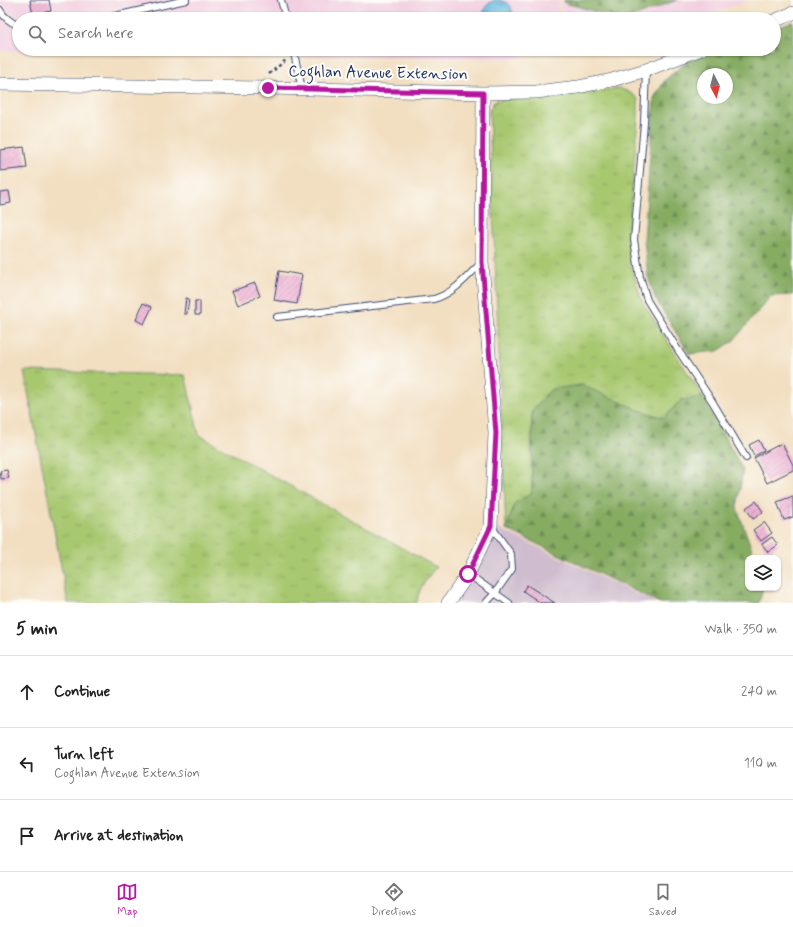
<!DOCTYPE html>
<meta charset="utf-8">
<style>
body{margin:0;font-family:Mynerve,sans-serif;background:#f2f2f2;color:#222}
.controls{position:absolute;right:12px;bottom:12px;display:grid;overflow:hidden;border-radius:8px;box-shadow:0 1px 3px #0004}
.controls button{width:36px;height:36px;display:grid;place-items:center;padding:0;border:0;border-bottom:1px solid #e0e0e0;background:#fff;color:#222;font:20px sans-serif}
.compass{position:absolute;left:697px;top:68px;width:36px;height:36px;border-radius:50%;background:#fff;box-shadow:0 1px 3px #0004;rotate:173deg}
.stop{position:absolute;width:12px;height:12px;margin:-9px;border:3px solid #b5179e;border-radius:50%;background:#fff}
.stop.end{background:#b5179e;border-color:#fff;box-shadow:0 1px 4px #0008}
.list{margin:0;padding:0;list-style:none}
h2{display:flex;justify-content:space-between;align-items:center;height:52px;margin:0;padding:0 16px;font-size:17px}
h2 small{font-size:13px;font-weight:400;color:#767676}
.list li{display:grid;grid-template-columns:26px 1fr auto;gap:12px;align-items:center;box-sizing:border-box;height:72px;padding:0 16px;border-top:1px solid #e0e0e0}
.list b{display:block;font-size:15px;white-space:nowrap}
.list p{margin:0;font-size:13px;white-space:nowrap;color:#767676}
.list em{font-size:13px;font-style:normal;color:#767676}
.icon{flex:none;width:22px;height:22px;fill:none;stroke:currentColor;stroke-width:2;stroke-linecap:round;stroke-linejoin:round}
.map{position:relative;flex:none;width:793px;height:603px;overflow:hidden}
.search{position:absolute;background:#fff;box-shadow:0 1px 3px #0004;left:12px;right:12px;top:12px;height:44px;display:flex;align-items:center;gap:10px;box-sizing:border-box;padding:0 14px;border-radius:22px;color:#767676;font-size:15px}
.sheet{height:268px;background:#fff}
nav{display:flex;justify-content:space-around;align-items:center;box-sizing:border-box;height:56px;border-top:1px solid #e0e0e0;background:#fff;font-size:11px;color:#767676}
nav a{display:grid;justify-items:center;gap:2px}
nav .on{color:#b5179e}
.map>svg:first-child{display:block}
.built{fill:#f2cfe1}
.industrial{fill:#cfbdcf}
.grass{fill:url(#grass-tufts);stroke:#627c67}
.forest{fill:url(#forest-firs);stroke:#506e60;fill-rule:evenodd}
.water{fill:url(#water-ripples);stroke:#3e739e}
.building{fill:url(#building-hatch)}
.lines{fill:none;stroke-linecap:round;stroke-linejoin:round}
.lane-casing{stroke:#3b496d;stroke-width:8}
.street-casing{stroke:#3b496d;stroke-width:14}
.path{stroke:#3b496d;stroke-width:2.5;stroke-dasharray:3 3;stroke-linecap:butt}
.lane{stroke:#fff;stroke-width:6}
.street{stroke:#fff;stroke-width:13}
.route{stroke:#b5179e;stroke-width:5}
.labels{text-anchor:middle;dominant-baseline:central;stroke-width:4;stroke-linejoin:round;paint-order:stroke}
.street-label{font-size:16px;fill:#1b2f5e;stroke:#fdfcf7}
</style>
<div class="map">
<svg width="793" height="603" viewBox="0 0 793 603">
<defs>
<pattern id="grass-tufts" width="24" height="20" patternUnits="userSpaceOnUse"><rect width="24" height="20" fill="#a8c870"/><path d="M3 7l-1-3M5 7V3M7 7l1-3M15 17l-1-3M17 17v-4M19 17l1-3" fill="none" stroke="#90ac63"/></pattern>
<pattern id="forest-firs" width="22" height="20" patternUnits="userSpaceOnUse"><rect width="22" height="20" fill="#86ac62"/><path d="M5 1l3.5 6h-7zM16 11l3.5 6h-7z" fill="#6d8c54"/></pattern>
<pattern id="water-ripples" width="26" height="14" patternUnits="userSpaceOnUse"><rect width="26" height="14" fill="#62b7df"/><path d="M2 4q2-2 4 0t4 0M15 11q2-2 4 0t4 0" fill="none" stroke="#5095b8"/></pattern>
<pattern id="building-hatch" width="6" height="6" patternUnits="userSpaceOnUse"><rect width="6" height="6" fill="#edaed2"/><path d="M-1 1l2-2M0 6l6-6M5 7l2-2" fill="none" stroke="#bf8eae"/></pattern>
</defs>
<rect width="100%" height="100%" fill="#fdfcf7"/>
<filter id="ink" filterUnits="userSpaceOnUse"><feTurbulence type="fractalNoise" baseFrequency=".025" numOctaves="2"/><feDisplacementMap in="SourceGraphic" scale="8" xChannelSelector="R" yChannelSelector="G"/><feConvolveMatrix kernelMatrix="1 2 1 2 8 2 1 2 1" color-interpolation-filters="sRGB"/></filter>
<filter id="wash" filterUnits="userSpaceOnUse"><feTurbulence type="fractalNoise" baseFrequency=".012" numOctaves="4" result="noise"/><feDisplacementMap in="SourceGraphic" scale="16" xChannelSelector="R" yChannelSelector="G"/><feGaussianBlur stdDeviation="0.9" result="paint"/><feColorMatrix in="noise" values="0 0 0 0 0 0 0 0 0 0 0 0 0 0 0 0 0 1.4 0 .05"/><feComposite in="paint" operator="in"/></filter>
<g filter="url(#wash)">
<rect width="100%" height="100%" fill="#f2dec0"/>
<path class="built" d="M0 0H557L560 13 555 19H19V49H529L521 59 0 51Z
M560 0H749L699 19H576L562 11Z"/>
<path class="industrial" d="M498 528 656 603H454L469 582Z"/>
<path class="grass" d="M619 88 629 92 638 99V116L628 240 632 269 642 301 703 397 681 400 664 418 639 410 532 411V493L515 503 506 529 489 111 494 102 501 99 555 97Z
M24 371 185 375 199 435 436 567C428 577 417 590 417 603H68Z"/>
<path class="forest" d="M564 0H677L628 19H622L565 3Z
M793 21V295L771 296 733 341 718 351 689 354 655 298 648 277 644 240 654 98 665 80 686 62 719 49H774V28ZM703 74H727V98H703Z
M582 385 639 410 664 418 681 400 703 397 743 470 737 508 755 558H748V588H763L759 603H660L506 529 515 503 532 493V411L551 389Z"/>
<path class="water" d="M495 0C506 0 515 6 512 19H484C482 10 486 3 495 0Z"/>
<g id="blocks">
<path class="building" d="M30 0H49L51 11 33 15Z
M24 147 27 168 0 171V150Z
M9 191 11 203 0 205V192Z
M279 271 302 275 297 304 274 300Z
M255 283 260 296 238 305 232 291Z
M186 298 189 299 187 314H184Z
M195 301H200V315H195Z
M143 303 152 307 144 324 136 320Z
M759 440 764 451 754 456 749 445Z
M782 443 793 465V470L767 483 754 458Z
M7 470 9 478 1 479 0 471Z
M793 496V517L784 520 777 502Z
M756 501 763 512 753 519 746 508Z
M764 522 772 533 761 541 753 530Z
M772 537 778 545 768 552 762 544Z
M527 585 555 603H541L523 591Z"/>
</g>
</g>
<g filter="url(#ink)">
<use href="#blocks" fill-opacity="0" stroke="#3b496d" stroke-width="1"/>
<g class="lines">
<defs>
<path id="lane" d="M281 0 286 19
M0 10C4 18 11 22 19 26
M102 19 186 0
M293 49 302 89
M646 70 644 123 634 240 640 277 647 300 678 350 712 401 746 458
M277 317 434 299C454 293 467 277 481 263
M468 574 509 603
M486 603 495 593 512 569 511 554 491 526"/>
<path id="street" d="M774 21 793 13
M0 84 268 88 483 93 536 92 578 87 612 80 646 70 701 49
M448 603 468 574 491 526 495 433 482 262 483 93"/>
</defs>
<use href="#lane" class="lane-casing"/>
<use href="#street" class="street-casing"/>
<path class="path" d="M269 74 286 60"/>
<use href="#lane" class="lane"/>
<use href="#street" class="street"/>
</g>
</g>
<g class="lines" filter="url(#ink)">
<path class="route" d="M268 88 483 93 482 262 496 433 491 526 468 574"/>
</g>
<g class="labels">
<g class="street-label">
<text transform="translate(378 73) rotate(1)">Coghlan Avenue Extension</text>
</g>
</g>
</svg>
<div class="controls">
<button><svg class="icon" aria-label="layers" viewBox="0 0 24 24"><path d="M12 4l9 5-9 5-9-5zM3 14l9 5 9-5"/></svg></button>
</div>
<svg class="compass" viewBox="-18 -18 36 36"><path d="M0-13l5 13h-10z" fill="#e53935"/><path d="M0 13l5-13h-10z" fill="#767676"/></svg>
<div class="stop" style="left:468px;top:574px"></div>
<div class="stop end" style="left:268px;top:88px"></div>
<div class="search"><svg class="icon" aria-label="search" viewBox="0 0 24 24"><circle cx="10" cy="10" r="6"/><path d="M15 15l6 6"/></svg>Search here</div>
</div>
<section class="sheet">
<h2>5 min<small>Walk · 350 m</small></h2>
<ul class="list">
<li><svg class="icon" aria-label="ahead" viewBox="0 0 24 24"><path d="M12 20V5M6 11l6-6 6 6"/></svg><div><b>Continue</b></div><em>240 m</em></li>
<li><svg class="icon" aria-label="left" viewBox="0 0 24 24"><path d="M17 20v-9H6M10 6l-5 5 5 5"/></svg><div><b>Turn left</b><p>Coghlan Avenue Extension</p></div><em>110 m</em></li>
<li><svg class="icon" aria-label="arrive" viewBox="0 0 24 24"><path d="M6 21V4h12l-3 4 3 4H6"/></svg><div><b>Arrive at destination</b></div></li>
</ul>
</section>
<nav>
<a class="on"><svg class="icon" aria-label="map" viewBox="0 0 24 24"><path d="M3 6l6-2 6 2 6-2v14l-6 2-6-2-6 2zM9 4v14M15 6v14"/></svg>Map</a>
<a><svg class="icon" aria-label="directions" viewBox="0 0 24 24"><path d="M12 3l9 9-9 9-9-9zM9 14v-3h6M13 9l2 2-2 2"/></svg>Directions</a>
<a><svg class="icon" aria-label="saved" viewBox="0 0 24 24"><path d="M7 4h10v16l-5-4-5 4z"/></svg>Saved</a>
</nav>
